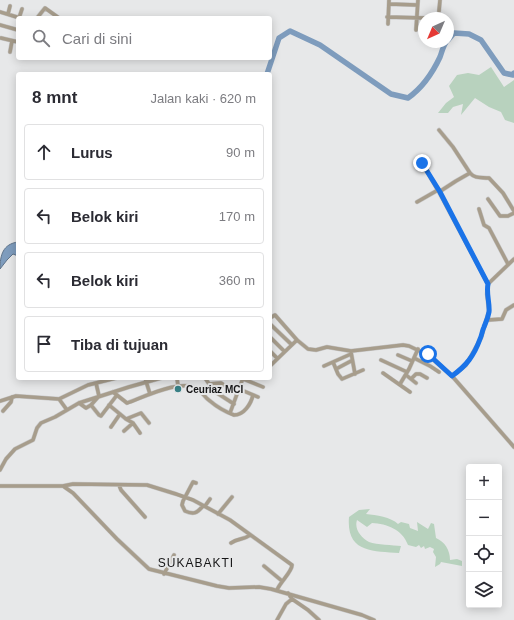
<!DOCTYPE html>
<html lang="id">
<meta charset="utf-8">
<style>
body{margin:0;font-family:Helvetica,sans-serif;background:#f7f7f7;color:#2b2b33}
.controls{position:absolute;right:12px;bottom:12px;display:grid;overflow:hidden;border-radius:4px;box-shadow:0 2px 10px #0003}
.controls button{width:36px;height:36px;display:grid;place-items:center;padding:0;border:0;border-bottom:1px solid #e1e1e2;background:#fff;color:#2b2b33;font:20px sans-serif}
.compass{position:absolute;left:418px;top:12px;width:36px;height:36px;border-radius:50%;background:#fff;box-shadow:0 2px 10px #0003;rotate:224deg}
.stop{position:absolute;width:12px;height:12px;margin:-9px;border:3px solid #1a73e8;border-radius:50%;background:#fff}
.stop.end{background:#1a73e8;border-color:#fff;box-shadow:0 1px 4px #0008}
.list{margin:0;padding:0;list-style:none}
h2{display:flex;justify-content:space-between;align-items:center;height:52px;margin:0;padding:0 16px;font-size:17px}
h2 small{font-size:13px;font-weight:400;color:#7c7c81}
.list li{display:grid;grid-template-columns:26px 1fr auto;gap:12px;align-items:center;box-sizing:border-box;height:56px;margin:0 8px 8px;padding:0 8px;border:1px solid #e1e1e2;border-radius:4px}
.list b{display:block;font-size:15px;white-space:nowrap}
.list em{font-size:13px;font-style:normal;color:#7c7c81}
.icon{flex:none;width:22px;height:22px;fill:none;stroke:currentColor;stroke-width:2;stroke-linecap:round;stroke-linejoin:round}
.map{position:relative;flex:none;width:514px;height:620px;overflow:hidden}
.search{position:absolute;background:#fff;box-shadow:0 2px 10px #0003;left:16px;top:16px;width:256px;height:44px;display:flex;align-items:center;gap:10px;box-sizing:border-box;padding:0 14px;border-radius:4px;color:#7c7c81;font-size:15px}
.panel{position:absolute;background:#fff;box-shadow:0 2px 10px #0003;left:16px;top:72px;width:256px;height:308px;border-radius:4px}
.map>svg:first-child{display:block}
.green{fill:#b8d2be}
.water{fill:#7e9cbd;stroke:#5f748b}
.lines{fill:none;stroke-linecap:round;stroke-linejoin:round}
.river{stroke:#7e9cbd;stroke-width:5.5}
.street-casing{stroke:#c6c6c7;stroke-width:4.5}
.street{stroke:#a79d8c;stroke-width:3.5}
.route{stroke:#1a73e8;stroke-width:5}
.poi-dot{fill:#388086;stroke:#e7e8e9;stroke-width:1.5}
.labels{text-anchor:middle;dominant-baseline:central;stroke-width:4;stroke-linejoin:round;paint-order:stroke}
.poi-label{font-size:10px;font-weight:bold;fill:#161617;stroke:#e7e8e9;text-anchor:start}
.quarter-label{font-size:12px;letter-spacing:1px;fill:#161617;stroke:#e7e8e9}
</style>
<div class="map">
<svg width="514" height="620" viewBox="0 0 514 620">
<rect width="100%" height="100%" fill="#e7e8e9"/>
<path class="green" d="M491 67 504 87 514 80V123L505 120 501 112 489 107 475 98 461 115 463 104 453 107 448 113H438L446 103 454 97 449 86 457 75 468 73 479 75Z
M370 509 366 514C376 515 391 517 398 524L401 522 409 524 410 528 418 531 417 522 428 529 431 523 434 524 436 538C445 542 450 550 450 560L457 559 462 561V566L441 562 440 564 435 567 436 557 433 552 434 549 430 547 425 549 424 546 421 548 419 545 416 547 408 545C402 529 387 524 372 523L367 527 357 520C354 529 361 538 369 542 377 545 393 545 401 546L399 553C373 551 346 553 349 517L359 510Z"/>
<path class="water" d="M18 242V256L13 254 7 260 0 269C0 255 3 244 18 242Z"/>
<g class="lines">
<path class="river" d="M448 40 454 33 469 34 481 40 504 73 513 75 514 73
M267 74 279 38 290 31 320 45 391 94 408 98C422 88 433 72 440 57 442 52 443 46 446 42"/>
<defs>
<path id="street" d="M389 4 417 5
M439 11 440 0
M0 12 20 18
M8 14 10 6
M387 17 424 18
M19 18 22 9
M37 18 45 8 59 18
M388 24 389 0
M0 25 18 30
M416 30 418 0
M1 38 18 42
M10 52 12 41
M439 130 453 147 470 173
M422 163 439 192 488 284
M439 192 456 181 470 173C475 179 481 177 489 178L503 193 514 211
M488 199 500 216H508L514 213
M417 202 438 190
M479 209 484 225 489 228 508 264
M270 318 275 315 297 340
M488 320 502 319 506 310 514 305
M270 324 291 344
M270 337 284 351
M270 351 277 358
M351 352 355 374
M398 355 412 361
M414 358 430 366 439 372
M381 360 407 372
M333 362 338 374 342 379 363 370
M270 366 297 340 308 349 316 350 327 347 351 351 403 345 409 346 428 355 452 376 514 447
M324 366 351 354
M336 369 351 361
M383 373 410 392
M406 375 411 379 416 374H420L427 378
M452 376 466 365 481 338 489 311 487 294 488 284 514 259
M145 378 150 394
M177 378 178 386
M205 378 214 391 234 404
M243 378 239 389 258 397
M243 379 263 387
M411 379 416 383
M209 384 221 383 237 394
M400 384 409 369 418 349
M113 392 127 403C144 397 183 377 199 390 203 393 205 398 210 401 217 407 226 412 234 415 244 415 251 404 253 395
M59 399 67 410
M0 401 16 396 59 399 88 385 116 378
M79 403 86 408 91 405 99 396 96 383
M91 405 99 415 101 416 117 395
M109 405 126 419 141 413 149 423
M3 411 11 402 12 397
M230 413 237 394
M126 419 133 423 140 433
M111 427 120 414
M124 431 133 423
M0 470 6 459 15 449 33 440 37 428 41 423 55 417 79 403 129 387 161 378
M196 483 193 482 183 501 182 505 185 511C194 515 197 513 203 506
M119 485 121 490 145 517
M0 486H63L73 493 117 539 149 569 217 586 229 588 259 587 271 589 362 615 374 620
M63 486 73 484 147 485 176 494 193 500 230 520 292 565C292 572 280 582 277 590
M205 506 210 499
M218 514 232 497
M231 543C238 538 244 540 250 535
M264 566 282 581
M164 574 174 555
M288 593 292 599 308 610 319 620
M277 620 286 604 292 599"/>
</defs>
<use href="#street" class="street-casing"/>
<use href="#street" class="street"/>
</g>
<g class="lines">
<path class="route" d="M422 163 440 192 488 284C486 294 490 303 489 312 488 318 486 322 484 327 482 331 482 335 480 339 474 356 466 366 452 376L428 354"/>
</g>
<circle class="poi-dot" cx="178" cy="389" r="4"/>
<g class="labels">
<g class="poi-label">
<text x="186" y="389">Ceuriaz MCI</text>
</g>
<g class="quarter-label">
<text x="196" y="563">SUKABAKTI</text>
</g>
</g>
</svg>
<div class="controls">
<button>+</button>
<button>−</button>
<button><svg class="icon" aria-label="locate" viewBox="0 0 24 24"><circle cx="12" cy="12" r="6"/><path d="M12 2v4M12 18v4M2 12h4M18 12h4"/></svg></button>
<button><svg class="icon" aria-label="layers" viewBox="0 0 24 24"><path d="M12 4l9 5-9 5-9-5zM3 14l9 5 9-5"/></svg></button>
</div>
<svg class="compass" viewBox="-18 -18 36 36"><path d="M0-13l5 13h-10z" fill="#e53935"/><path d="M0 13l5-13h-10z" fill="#7c7c81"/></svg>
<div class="stop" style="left:428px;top:354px"></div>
<div class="stop end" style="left:422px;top:163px"></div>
<div class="search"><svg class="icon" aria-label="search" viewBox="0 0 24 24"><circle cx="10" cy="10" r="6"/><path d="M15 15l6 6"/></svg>Cari di sini</div>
<section class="panel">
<h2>8 mnt<small>Jalan kaki · 620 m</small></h2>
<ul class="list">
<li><svg class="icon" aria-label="ahead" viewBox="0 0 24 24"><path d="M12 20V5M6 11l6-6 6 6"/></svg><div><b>Lurus</b></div><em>90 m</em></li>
<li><svg class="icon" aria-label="left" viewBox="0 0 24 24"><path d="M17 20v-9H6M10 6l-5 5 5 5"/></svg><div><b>Belok kiri</b></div><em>170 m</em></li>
<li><svg class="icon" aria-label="left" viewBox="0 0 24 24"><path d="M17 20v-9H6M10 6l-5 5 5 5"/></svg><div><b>Belok kiri</b></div><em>360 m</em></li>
<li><svg class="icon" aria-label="arrive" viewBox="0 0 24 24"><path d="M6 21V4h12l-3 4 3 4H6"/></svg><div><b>Tiba di tujuan</b></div></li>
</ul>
</section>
</div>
